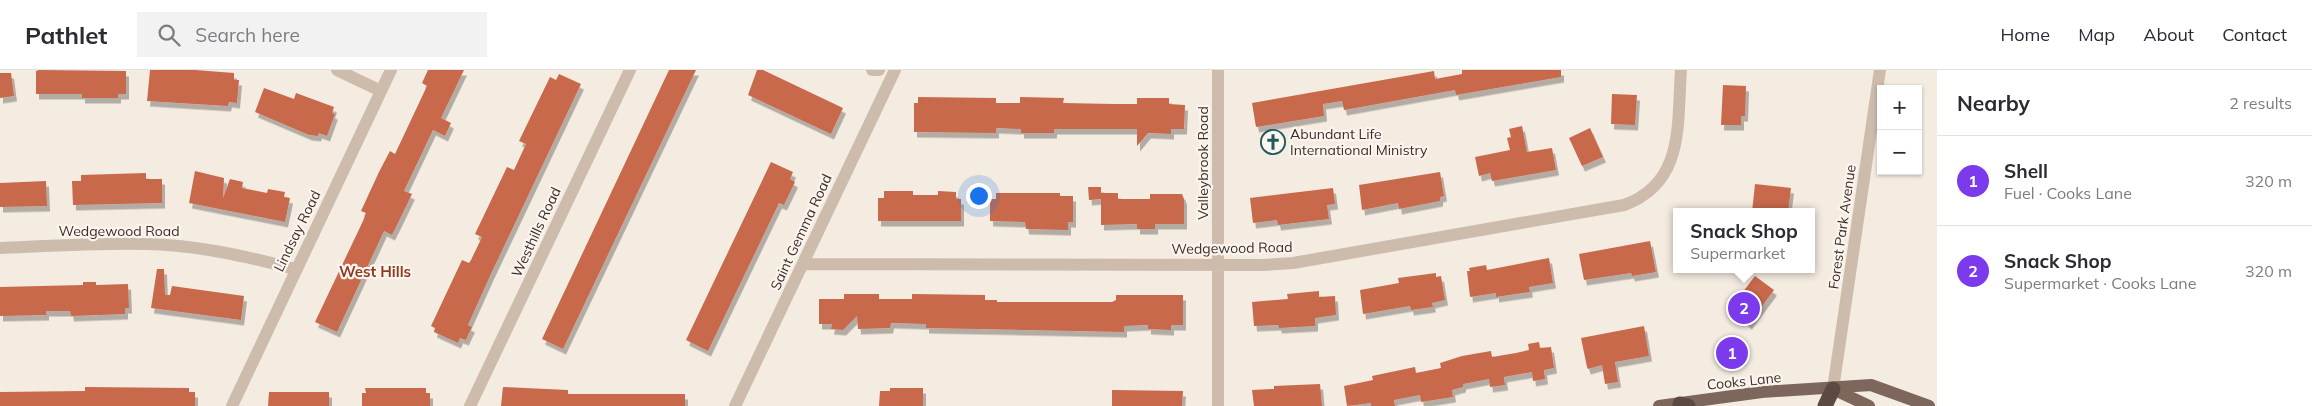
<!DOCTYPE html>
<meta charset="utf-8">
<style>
body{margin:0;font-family:Mulish,sans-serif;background:#f2f2f3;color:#2b2b33}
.controls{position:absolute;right:15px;top:15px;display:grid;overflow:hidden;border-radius:0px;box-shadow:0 1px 4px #0004}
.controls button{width:45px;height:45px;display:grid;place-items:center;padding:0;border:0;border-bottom:1px solid #e1e1e2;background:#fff;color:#2b2b33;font:25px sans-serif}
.you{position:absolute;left:978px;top:125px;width:18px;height:18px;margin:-12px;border:4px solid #fff;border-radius:50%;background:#1a73e8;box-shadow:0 0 0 8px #1a73e833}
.badge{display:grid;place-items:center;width:32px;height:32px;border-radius:50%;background:#7c3aed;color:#fff;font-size:16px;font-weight:700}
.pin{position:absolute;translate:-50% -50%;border:2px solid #fff;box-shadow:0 1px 5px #0006}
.popup{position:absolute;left:1673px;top:138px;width:142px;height:65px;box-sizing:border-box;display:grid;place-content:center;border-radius:0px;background:#fff;filter:drop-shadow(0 1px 4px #0005);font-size:16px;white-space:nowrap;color:#7c7c81}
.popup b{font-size:19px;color:#2b2b33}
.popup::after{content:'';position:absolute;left:50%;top:100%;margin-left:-10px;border:10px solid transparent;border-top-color:#fff}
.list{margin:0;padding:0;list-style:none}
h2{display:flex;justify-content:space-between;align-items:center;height:65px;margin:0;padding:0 20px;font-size:21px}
h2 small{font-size:16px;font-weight:400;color:#7c7c81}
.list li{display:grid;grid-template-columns:32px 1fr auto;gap:15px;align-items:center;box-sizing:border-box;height:90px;padding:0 20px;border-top:1px solid #e1e1e2}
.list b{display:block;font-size:19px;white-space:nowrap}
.list p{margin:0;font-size:16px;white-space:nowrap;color:#7c7c81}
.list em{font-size:16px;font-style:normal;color:#7c7c81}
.icon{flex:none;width:28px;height:28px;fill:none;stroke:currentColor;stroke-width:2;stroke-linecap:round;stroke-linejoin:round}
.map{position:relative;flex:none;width:1937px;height:336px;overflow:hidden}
header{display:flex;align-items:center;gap:30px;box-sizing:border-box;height:70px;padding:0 25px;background:#fff;border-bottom:1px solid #e1e1e2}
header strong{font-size:24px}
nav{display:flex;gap:28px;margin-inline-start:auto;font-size:18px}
.search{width:350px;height:45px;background:#f2f2f3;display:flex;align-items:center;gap:12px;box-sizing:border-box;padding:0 18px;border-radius:0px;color:#7c7c81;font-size:19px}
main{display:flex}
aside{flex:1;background:#fff}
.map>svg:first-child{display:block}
.building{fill:#c8694b;filter:url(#shadow)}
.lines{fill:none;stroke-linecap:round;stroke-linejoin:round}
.minor{stroke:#cdbbac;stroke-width:12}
.major{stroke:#7d675c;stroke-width:12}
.highway{stroke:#5c4a42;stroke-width:15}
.labels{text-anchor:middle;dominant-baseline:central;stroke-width:4.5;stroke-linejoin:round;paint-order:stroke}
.poi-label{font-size:14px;fill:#3b302b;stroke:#fbf5ee;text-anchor:start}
.street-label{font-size:14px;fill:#3b302b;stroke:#fbf5ee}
.neighbourhood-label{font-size:15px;font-weight:bold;fill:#8c3b22;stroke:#fbf5ee}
</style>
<header>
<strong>Pathlet</strong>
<div class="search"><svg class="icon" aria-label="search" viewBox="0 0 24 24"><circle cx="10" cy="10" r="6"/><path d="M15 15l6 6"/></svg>Search here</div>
<nav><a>Home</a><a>Map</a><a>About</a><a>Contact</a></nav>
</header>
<main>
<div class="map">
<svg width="1937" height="336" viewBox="0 0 1937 336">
<defs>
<filter id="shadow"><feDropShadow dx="3" dy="5.5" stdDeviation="0" flood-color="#0004"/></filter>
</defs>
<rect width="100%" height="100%" fill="#f4ebe1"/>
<path class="building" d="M39 0 126 1V24H118V28H82V24H36V1Z
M150 0H195L234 3V10H239L237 33 229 32 228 36 147 31Z
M428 0H464L441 48 451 53 445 66 433 60 404 121 412 124 399 151 392 165 384 161 337 262 315 252 363 151 366 143 361 141 379 102 390 81 395 84 427 16 422 13Z
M669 0H696L563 279 542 269Z
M757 0H763L843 38 831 64 748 25Z
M1462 0H1561V7L1456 25 1455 20 1344 40 1342 31 1323 34 1324 46 1256 57 1252 33 1434 1 1435 9 1462 4Z
M0 3H11L14 26 0 28Z
M559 4 581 14 490 206 468 255 472 257 469 263 466 270 460 268 458 273 434 262 435 258 431 256 462 190 469 193 471 190 482 167 475 164 507 97 514 100 526 74 519 71 550 7 556 10Z
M1723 15 1746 16 1745 46H1741V55H1721Z
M264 18 294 29 296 23 334 37 332 43 335 44 327 66 319 63 318 66 309 65 255 42Z
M1612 24 1637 25 1635 55 1611 54Z
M918 27 996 28V33H1020V27L1064 28 1063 33 1113 34H1137V28H1169V34L1185 35 1184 59H1171V64L1148 63 1137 76V59H1054V63H1021V59L996 58V63L914 62V33H918Z
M1522 56 1527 82 1552 78 1556 100 1492 111 1490 103 1479 106 1475 87 1510 80 1507 68 1511 67 1509 59Z
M1590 58 1603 87 1582 96 1569 68Z
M771 92 793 102 790 109 795 112 784 135 779 133 708 281 686 270Z
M195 101 224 108 223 128 230 109 243 112 242 118 267 123 268 119 285 122 284 127 290 128 285 152 189 133Z
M1440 102 1444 126 1440 127V131L1399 139 1398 133 1362 140 1359 115Z
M146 103V109H162V133L73 135 72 111H81V105Z
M46 111 47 136 0 137V113Z
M1755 114 1791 118 1788 142H1752Z
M1088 117H1101V123H1118V129H1150V124H1182L1184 129V154H1155V159H1137V154L1101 155V129L1089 130Z
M1333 118 1335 134 1327 135 1329 149 1278 155 1277 150 1253 153 1250 128Z
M884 121H913V125H938V121L956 122V129H961V151H878V128H884Z
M996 123H1060V126H1073V152H1068V160L1026 159 1025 152 990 151V129H996Z
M1650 171 1656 202 1632 206 1631 203 1584 210 1579 184Z
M1549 188 1553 213 1529 217 1530 222 1496 227V223L1470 227 1467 201H1470L1469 198 1486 195 1487 200Z
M157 199H164L165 225H170L172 216 244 226 241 250 151 238Z
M1436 203V207L1441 206 1445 230 1432 233 1433 237 1411 240 1410 236 1363 244 1360 220 1399 213 1398 208Z
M1755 206 1774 220 1749 254 1730 239Z
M83 212H96V215L128 214 129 238H125V244L71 246 70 241H46V245L0 246V217L83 215Z
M1319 221V227L1335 226 1336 245 1315 248V256L1279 258 1278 255 1254 256 1252 232 1288 229 1287 224Z
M844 224H879V229H912V224L985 225V230H997V232H1112L1116 230V225H1183V255H1171V260L1148 259V255L1124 256V262L926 258V254L891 253 890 258 858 259 857 246 843 260 831 259 832 254H819V229H844Z
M1644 256 1649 286 1615 292 1618 312 1605 314 1602 295 1588 299 1587 297 1581 268Z
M1539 272 1540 278 1551 277 1554 298 1544 300 1545 309 1533 311 1532 302 1504 307 1505 315 1490 317 1489 309 1463 314V317L1452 320 1453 327 1421 332 1420 325 1394 330 1395 336H1371V333L1347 336 1344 316 1373 310 1372 306 1415 297 1416 303 1441 298 1440 293 1462 286 1491 281 1492 287 1516 283 1529 280 1528 274Z
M1740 273 1743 290 1723 294 1720 276Z
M1320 314 1322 336H1254L1252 320 1274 319V316Z
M85 317 189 318V322H195V336H0V322L85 321Z
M503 317 568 320V324H685V336H501Z
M365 318H426V323H430V336H362V323H366Z
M890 318H923V336H879L880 321H890Z
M1112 320 1183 321 1182 336H1112Z
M269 322H329V336H268Z"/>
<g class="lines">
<path class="minor" d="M337 0 381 21
M872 0H879
M0 178C48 176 97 173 145 174 196 175 246 186 295 199
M803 194 1264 195 1293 193 1624 135C1685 113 1677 54 1681 0
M1833 319 1880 0
M232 336 391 0
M470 336 630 0
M735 336 895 0
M1218 336V0"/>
<path class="major" d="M1833 319 1869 336
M1659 336 1762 322 1871 315 1929 336"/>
<path class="highway" d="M1680 334 1688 336
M1825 336 1833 319"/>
</g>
<defs>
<symbol id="church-ring" viewBox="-11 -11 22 22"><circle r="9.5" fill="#fbf5ee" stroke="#1f5a5e" stroke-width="1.5"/><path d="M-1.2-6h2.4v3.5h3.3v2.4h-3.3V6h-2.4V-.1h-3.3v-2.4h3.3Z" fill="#1f5a5e"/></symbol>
</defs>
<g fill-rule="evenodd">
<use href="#church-ring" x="1259" y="58" width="28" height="28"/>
</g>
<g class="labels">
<g class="poi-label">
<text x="1290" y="64">Abundant Life<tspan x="1290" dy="16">International Ministry</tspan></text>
</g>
<g class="street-label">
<text transform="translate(1203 93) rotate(-90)">Valleybrook Road</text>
<text transform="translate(1842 157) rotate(-82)">Forest Park Avenue</text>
<text x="119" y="161">Wedgewood Road</text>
<text transform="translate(297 161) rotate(-64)">Lindsay Road</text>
<text transform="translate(536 162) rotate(-65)">Westhills Road</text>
<text transform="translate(801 162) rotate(-65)">Saint Gemma Road</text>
<text transform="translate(1232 178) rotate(-1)">Wedgewood Road</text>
<text transform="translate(1744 311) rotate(-6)">Cooks Lane</text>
</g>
<g class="neighbourhood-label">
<text x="375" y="201">West Hills</text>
</g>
</g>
</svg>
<div class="controls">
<button>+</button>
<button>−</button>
</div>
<div class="you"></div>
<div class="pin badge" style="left:1732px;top:283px">1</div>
<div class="pin badge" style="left:1744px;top:238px">2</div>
<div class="popup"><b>Snack Shop</b>Supermarket</div>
</div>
<aside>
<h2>Nearby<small>2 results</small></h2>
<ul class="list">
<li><span class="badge">1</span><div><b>Shell</b><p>Fuel · Cooks Lane</p></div><em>320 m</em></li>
<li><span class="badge">2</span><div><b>Snack Shop</b><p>Supermarket · Cooks Lane</p></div><em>320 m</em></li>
</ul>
</aside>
</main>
